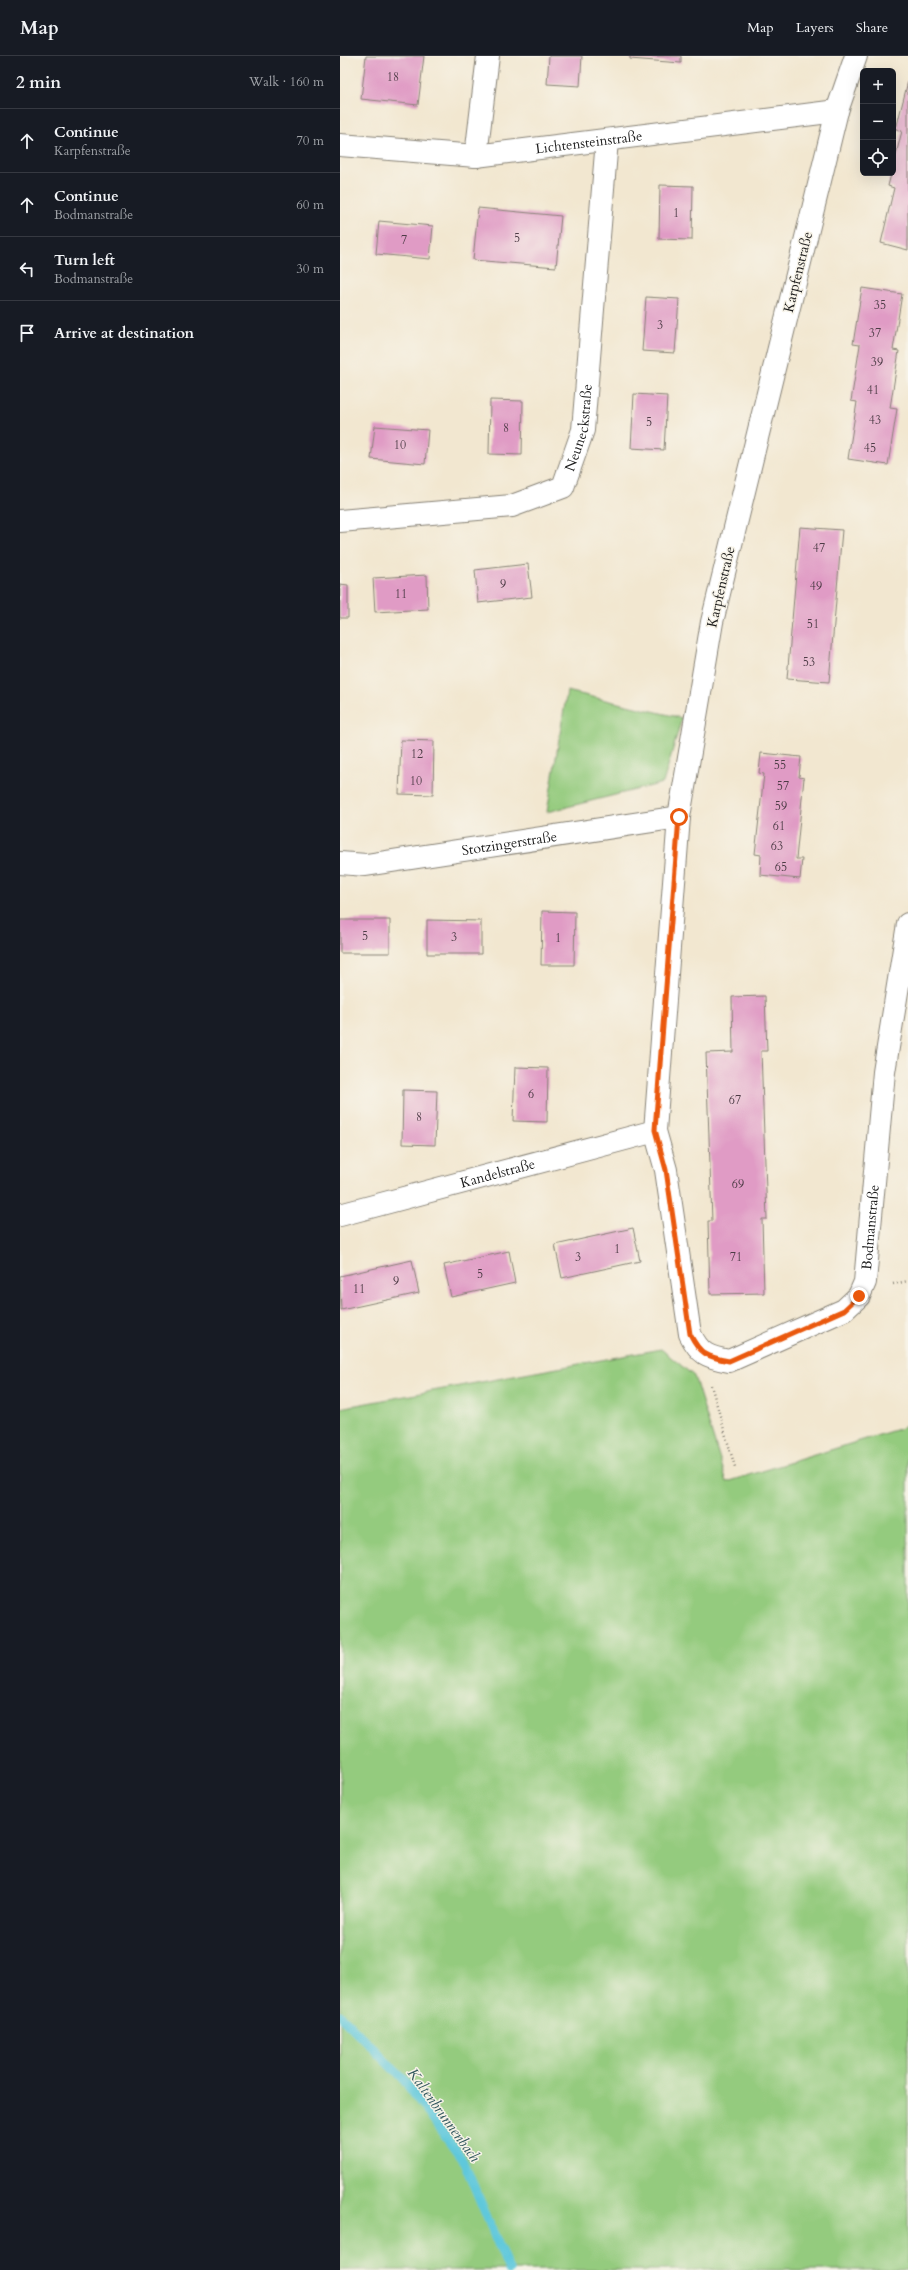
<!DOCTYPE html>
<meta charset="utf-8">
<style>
body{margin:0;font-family:Cardo,serif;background:#242831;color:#f1f3f6}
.controls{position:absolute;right:12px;top:12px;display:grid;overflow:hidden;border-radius:6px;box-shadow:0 4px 16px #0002}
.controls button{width:36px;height:36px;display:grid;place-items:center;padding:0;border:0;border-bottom:1px solid #363941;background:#171b24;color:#f1f3f6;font:20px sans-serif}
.stop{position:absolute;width:12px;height:12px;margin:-9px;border:3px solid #ea580c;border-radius:50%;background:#fff}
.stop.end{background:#ea580c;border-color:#fff;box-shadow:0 1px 4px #0008}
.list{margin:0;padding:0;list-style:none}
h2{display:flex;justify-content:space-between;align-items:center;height:52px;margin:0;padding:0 16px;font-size:17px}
h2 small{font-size:13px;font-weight:400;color:#9ea1a6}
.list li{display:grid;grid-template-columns:26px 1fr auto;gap:12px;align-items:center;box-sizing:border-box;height:64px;padding:0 16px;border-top:1px solid #363941}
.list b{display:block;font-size:15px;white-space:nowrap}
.list p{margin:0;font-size:13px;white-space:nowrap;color:#9ea1a6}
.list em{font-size:13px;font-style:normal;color:#9ea1a6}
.icon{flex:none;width:22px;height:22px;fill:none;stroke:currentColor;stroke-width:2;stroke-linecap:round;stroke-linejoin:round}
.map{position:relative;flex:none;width:568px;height:2214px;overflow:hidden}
header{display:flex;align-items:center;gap:24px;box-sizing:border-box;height:56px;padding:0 20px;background:#171b24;border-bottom:1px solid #363941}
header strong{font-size:19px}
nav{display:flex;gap:22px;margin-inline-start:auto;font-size:14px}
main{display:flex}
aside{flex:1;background:#171b24}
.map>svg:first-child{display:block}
.green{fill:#94cb7e;stroke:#58744d}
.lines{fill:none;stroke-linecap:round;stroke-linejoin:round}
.stream{stroke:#5fc8db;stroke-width:9}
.building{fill:#e09bc5}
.minor-casing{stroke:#878276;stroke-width:24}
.path{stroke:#878276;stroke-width:2.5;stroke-dasharray:1 3;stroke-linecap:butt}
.minor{stroke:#fff;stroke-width:22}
.route{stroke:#ea580c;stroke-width:5}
.labels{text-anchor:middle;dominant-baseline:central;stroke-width:3;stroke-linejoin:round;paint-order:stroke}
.number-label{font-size:12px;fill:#4d3c46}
.street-label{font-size:14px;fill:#1c1c1c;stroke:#f7f3e8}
.water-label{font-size:15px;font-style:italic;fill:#33585f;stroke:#f7f3e8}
</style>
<header>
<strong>Map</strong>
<nav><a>Map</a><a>Layers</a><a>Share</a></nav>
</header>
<main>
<aside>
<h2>2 min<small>Walk · 160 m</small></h2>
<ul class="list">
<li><svg class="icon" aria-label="ahead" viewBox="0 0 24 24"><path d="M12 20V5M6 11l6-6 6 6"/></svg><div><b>Continue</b><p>Karpfenstraße</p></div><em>70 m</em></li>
<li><svg class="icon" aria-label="ahead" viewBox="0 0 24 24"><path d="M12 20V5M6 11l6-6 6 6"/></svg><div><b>Continue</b><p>Bodmanstraße</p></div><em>60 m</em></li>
<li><svg class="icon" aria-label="left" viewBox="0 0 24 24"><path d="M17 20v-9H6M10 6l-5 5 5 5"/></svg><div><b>Turn left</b><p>Bodmanstraße</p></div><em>30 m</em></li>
<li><svg class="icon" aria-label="arrive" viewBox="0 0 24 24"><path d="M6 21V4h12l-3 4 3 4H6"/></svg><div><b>Arrive at destination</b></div></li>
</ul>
</aside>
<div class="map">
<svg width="568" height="2214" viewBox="0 0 568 2214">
<rect width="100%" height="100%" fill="#f7f3e8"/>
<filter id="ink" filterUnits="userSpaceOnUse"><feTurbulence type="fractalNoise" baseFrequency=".025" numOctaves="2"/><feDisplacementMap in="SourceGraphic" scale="8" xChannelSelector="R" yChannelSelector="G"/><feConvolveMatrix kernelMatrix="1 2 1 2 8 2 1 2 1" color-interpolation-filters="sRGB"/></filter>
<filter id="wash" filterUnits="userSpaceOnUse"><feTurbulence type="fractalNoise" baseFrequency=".012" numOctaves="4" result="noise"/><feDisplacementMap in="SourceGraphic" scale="16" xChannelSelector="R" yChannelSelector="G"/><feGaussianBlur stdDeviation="0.9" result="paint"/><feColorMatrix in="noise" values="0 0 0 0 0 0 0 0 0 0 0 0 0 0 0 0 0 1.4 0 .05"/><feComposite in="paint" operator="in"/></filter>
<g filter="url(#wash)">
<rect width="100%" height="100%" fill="#f2e7d0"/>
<path class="green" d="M227 635 342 662 323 727 207 756Z
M321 1293 354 1320 387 1426 568 1370V2214H0V1352Z"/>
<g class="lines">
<path class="stream" d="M0 1959 63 2023 124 2106 169 2214"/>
</g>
<g id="blocks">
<path class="building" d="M26 0H84L78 49 21 43Z
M209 0H242L240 30 207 28Z
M290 0H341V7L290 3Z
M568 25V194L541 187 554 132 548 130 562 75 556 73Z
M320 129 353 130 352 184 319 183Z
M138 152 221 160 216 211 133 204Z
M39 165 93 170 90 203 36 198Z
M522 232 562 238 553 294 559 295 550 352 557 353 548 409 508 403 517 346 511 345 520 289 513 288Z
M306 241 339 243 335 297 302 295Z
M294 338 327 340 324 394 291 392Z
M150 344 183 345 182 399 149 398Z
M35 370 88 374 85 408 31 403Z
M460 471 502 474 489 626 447 623Z
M188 508 192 541 138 547 135 514Z
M87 519 88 553 35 556 33 522Z
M0 528 8 529V562H0Z
M61 684 94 685 93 739 59 738Z
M421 697 461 701 459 721 464 722 456 803H462L460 823 420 819 421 799 415 798 424 718 419 717Z
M202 855 235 856 234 909H201Z
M0 864H50V897H0Z
M87 864 141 865V898H87Z
M425 940 427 995H421L427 1163H422L424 1237 370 1238 368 1165H372L366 997 393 996 392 941Z
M175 1011 208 1012 207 1066 173 1065Z
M63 1034 97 1035 95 1089 62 1088Z
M293 1172 300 1205 222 1222 215 1189Z
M169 1195 175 1227 111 1241 104 1209Z
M72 1204 79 1237 1 1254 0 1220Z"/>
</g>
</g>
<g filter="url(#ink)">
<use href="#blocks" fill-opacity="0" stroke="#878276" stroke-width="1"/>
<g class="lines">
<defs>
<g id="minor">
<path id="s1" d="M516 0 497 55 372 566 339 761 315 1075 326 1114 350 1278C360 1298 367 1301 389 1305L504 1254 519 1240 525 1226 544 1016 568 868"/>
<path id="s2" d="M0 89 136 100 497 55"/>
<path d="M136 100 148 0"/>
<path id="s3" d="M0 465 172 450 223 431 243 374 267 84"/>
<path id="s4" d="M0 807 26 809 339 761"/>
<path id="s5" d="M0 1159 315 1075"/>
</g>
</defs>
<use href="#minor" class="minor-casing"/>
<path class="path" d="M553 1228 568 1225
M371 1329 395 1411"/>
<use href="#minor" class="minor"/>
</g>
</g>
<g class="lines" filter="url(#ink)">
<path class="route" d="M339 761 315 1074 326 1114 350 1278C360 1298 367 1301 389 1305L504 1254 519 1240"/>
</g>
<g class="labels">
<g class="number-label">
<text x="53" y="21">18</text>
<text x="336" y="157">1</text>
<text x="177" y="182">5</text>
<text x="64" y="184">7</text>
<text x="540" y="249">35</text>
<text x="320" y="269">3</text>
<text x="535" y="277">37</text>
<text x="537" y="306">39</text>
<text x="533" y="334">41</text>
<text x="535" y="364">43</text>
<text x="309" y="366">5</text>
<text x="166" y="372">8</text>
<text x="60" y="389">10</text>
<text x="530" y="392">45</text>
<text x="479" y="492">47</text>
<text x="163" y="528">9</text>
<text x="476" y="530">49</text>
<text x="61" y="538">11</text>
<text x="473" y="568">51</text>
<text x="469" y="606">53</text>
<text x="77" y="698">12</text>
<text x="440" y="709">55</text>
<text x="76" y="725">10</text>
<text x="443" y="730">57</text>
<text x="441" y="750">59</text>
<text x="439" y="770">61</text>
<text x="437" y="790">63</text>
<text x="441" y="811">65</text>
<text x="25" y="880">5</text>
<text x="114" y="881">3</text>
<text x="218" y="882">1</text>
<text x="191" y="1038">6</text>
<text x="395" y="1044">67</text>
<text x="79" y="1061">8</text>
<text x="398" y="1128">69</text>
<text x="277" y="1193">1</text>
<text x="238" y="1201">3</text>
<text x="396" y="1201">71</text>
<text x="140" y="1218">5</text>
<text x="56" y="1225">9</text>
<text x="19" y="1233">11</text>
</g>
<g class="street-label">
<text stroke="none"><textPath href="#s2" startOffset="250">Lichtensteinstraße</textPath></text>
<text transform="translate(458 216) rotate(-76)">Karpfenstraße</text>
<text stroke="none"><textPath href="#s3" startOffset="289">Neuneckstraße</textPath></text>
<text transform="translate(381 531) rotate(-77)">Karpfenstraße</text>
<text stroke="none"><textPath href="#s4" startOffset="171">Stotzingerstraße</textPath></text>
<text stroke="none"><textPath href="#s5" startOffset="163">Kandelstraße</textPath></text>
<text stroke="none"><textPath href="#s1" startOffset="1570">Bodmanstraße</textPath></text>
</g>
<g class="water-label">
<text transform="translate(104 2059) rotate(54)">Kaltenbrunnenbach</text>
</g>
</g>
</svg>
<div class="controls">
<button>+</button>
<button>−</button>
<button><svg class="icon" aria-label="locate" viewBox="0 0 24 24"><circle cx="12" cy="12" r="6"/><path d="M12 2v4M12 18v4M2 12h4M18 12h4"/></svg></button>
</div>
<div class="stop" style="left:339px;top:761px"></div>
<div class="stop end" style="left:519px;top:1240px"></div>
</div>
</main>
